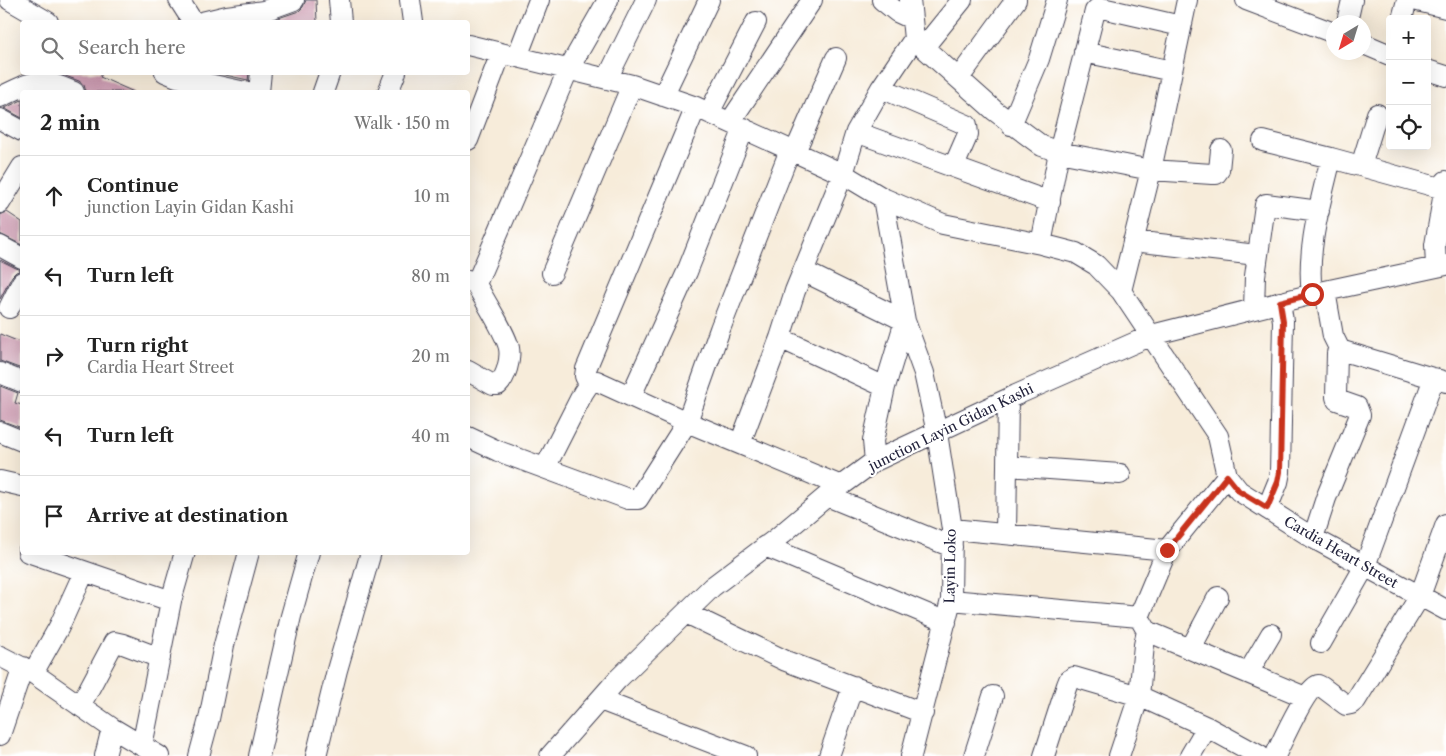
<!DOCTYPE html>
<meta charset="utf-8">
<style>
body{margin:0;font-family:"Libre Caslon Text",serif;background:#f6f6f6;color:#222}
.controls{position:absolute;right:15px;top:15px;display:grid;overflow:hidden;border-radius:5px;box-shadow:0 5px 20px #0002}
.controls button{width:45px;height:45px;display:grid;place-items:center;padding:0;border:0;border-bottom:1px solid #e0e0e0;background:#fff;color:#222;font:25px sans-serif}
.compass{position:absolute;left:1326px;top:15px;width:45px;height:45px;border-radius:50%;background:#fff;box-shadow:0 5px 20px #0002;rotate:218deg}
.stop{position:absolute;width:15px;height:15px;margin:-11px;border:4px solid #c8321e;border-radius:50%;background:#fff}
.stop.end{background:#c8321e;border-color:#fff;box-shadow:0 1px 5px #0008}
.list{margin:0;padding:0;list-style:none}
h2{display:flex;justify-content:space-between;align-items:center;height:65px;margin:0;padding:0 20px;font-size:21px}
h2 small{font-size:16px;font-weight:400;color:#767676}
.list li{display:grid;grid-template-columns:32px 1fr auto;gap:15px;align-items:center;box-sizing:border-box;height:80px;padding:0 20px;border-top:1px solid #e0e0e0}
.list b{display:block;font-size:19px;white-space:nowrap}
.list p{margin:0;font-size:16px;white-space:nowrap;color:#767676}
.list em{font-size:16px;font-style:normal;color:#767676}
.icon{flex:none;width:28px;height:28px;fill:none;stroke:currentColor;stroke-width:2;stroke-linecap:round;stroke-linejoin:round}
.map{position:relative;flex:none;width:1446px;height:756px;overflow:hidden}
.search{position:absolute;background:#fff;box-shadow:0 5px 20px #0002;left:20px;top:20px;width:450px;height:55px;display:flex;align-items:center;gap:12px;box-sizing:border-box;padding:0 18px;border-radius:5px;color:#767676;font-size:19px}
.panel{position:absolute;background:#fff;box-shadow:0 5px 20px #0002;left:20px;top:90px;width:450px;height:465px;border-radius:5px}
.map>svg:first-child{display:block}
.building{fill:#cb96ad}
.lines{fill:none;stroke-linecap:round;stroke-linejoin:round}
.minor-casing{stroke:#424053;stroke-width:22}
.minor{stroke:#fff;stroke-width:20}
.route{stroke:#c8321e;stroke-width:6}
.labels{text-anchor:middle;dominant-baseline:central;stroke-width:4.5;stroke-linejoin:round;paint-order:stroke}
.street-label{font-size:14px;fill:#22223b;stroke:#fff}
</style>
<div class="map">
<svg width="1446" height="756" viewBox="0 0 1446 756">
<rect width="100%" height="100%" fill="#fff"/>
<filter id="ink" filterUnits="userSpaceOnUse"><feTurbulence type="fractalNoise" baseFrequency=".02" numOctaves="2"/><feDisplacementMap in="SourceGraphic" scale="10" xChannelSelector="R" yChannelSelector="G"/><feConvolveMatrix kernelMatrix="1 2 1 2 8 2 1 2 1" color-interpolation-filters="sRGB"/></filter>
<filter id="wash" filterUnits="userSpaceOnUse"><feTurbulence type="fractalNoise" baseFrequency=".0096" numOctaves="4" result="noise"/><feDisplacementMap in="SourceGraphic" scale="20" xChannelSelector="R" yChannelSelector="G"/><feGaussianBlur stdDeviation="1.12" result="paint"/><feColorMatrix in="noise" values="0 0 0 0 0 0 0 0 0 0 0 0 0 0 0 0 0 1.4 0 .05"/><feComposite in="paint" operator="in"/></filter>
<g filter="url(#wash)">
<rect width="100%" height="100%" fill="#f7ecda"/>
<g id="blocks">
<path class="building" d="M306 0H316L317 22H267L299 11 303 7Z
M55 72H103L100 77 134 92H86L84 85 79 81Z
M212 72H249L248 81V80Z
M22 100V118L4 108H5Z
M7 212 22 222V245L0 234V215Z
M0 260 16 268 22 270 16 272 12 276 0 299Z
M0 334 22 343V369L0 361Z
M0 386 18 393 15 403 22 405V428L0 420Z"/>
</g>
</g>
<g filter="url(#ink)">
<use href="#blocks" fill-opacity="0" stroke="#424053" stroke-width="1"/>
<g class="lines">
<defs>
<path id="minor" d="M10 0 48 22
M179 0 193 22
M339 0 341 22
M410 0 413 22
M882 0 897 12 912 19
M1246 0 1334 33
M1414 0 1446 8
M1402 19 1407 0
M202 22 227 16 264 11 294 0
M1347 22 1352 0
M914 39 995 111 1042 146 1059 152 1151 170 1212 174H1216L1219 170 1221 150
M1364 44 1390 55
M468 45 632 85 696 107 843 174 883 198 943 224 1041 244 1076 253 1096 265 1121 291 1218 436 1227 476 1239 491 1313 538 1446 610
M924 47 962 0
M1084 52 1172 71
M517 57 539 0
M1427 70 1446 76
M165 72 177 77 245 92
M959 78 1016 0
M607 79 646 0
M881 88 967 125 968 134 954 166
M259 92 261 72
M323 92 330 72
M388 92 396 72
M663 96 709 0
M0 97C37 80 35 76 74 92
M709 113 756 22
M0 119 22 131
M730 122 812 0
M1011 125 1039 59 1057 0
M856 132 1050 202
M468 140 501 53
M1263 141 1331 158 1444 189
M795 152 836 58
M1361 166 1377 114
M883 198 905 321 924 373 937 433 952 529 951 600 911 756
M0 203 22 167
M1133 241 1257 255
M1041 244 1059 152 1095 11 1098 8H1102L1181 26
M0 246 22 258
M1436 267 1435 245 1446 181
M803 271 905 321 885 387 873 441 875 461
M552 273 632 85
M468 280 476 284C484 300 506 333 509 348 511 360 506 377 498 385H493L468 371
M476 284 568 70 608 0
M1121 291 1151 170 1187 0
M1325 291 1333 336 1340 350 1446 382
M1312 294C1306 249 1321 201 1331 158
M9 308 22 282
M1254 309 1255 276 1265 205 1266 204 1319 211
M780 338 885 387
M0 373 22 382
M589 384 585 376 586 369 696 107
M631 396 687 272 744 128
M0 432 22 441
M468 437 498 451 628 499H638L687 422 720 329 790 150
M740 444 780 338 795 291 843 174 856 132 881 88 914 39 910 0
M1007 466 1120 474
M545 468 583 393 589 384 597 381 687 422 841 486
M0 481 22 486
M827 496 952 547
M1267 509 1278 482 1280 472 1283 321 1280 302
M952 529 1167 550
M1006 534 1008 399
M1313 538 1326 498 1360 415 1357 407 1337 400 1336 397 1337 353 1340 350
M765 546 946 622
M28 552 171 601
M951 600 1139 617
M686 613 786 661 923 713
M1147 631 1305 697
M1321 643 1365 566 1434 378
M1191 648 1218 597
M0 656 33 673 112 728 159 756
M33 673 59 627 84 572
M1248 673 1271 634
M600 700 746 756
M80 706 114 642 123 644 160 658
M0 735 23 667
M142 746 171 601 185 552
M105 756 112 728
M199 756 209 719 224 645 249 552
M259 756 291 616 309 552
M316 756 337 670 371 552
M550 756 617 680 712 587 777 538 827 496 875 461 1016 395 1152 335 1325 291 1446 265
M829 756 853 686
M974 756 993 696
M1044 756 1067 685 1069 680 1074 677 1139 696 1207 727 1260 756
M1119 756 1139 696 1144 645 1147 631 1139 617 1167 550 1227 476
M1190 756 1207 727
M1275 756C1282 742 1305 689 1318 685L1322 687 1346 705 1351 704 1356 700 1420 596 1446 524"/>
</defs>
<use href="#minor" class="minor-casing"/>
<use href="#minor" class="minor"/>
</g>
</g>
<g class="lines" filter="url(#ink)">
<path class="route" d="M1167 550 1227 476 1239 491 1267 508 1278 482 1280 472 1283 321 1280 302 1312 294"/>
</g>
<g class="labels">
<g class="street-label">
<text transform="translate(951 427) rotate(-26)">junction Layin Gidan Kashi</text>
<text transform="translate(1341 552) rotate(30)">Cardia Heart Street</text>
<text transform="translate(950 566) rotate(-89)">Layin Loko</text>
</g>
</g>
</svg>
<div class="controls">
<button>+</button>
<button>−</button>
<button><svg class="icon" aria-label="locate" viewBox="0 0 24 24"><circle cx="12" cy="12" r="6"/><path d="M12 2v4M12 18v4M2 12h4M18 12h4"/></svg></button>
</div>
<svg class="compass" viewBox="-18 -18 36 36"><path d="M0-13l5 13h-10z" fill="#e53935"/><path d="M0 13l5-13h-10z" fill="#767676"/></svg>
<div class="stop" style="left:1312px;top:294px"></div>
<div class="stop end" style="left:1167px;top:550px"></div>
<div class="search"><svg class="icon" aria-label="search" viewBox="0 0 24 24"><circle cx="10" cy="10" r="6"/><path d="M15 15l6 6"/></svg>Search here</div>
<section class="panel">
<h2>2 min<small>Walk · 150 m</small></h2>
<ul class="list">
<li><svg class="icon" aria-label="ahead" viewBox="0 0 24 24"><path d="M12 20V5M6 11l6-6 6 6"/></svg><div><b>Continue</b><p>junction Layin Gidan Kashi</p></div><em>10 m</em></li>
<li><svg class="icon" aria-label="left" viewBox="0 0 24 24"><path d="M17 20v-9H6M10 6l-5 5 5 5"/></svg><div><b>Turn left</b></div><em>80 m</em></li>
<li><svg class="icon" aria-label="right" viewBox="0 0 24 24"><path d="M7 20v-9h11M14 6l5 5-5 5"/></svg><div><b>Turn right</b><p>Cardia Heart Street</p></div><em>20 m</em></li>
<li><svg class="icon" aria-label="left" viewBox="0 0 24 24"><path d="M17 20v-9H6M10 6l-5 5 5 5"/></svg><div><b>Turn left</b></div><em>40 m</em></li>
<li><svg class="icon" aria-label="arrive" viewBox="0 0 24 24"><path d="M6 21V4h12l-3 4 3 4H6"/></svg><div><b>Arrive at destination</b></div></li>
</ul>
</section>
</div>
